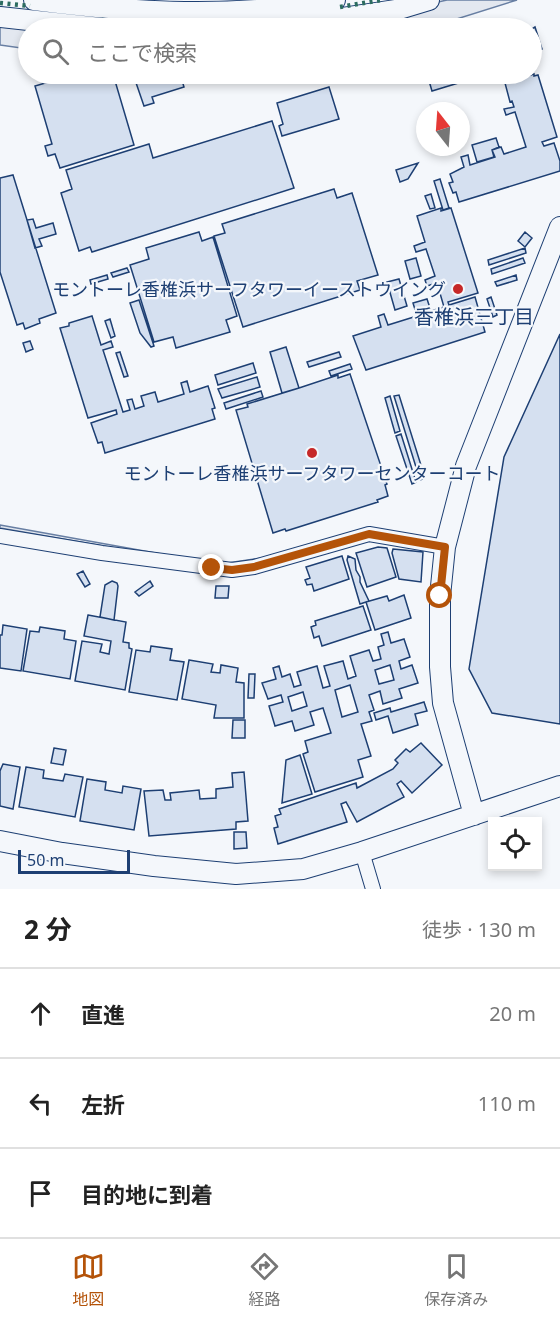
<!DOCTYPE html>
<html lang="ja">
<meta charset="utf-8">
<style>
body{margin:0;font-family:"Noto Sans","Noto Sans JP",sans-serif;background:#f6f6f6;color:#222}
.controls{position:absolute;right:18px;bottom:18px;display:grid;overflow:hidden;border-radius:0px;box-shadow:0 3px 9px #0003}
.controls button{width:54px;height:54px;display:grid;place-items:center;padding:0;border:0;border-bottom:2px solid #e0e0e0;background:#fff;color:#222;font:30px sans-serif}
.compass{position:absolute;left:416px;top:102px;width:54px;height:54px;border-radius:50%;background:#fff;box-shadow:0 3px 9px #0003;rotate:343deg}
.scale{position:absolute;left:18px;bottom:15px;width:112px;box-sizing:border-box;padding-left:6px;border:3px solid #1d3f73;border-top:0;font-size:16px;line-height:21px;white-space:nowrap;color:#1d3f73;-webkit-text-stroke:4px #f4f7fb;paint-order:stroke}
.stop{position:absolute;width:18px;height:18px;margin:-14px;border:4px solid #b45309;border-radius:50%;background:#fff}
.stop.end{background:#b45309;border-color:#fff;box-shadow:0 2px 6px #0008}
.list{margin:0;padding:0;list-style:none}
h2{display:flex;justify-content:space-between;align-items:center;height:78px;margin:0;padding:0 24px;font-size:26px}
h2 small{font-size:20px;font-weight:400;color:#767676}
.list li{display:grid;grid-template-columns:39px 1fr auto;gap:18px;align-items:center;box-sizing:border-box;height:90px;padding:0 24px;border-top:2px solid #e0e0e0}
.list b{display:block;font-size:22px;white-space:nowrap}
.list em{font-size:20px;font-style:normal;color:#767676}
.icon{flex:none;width:33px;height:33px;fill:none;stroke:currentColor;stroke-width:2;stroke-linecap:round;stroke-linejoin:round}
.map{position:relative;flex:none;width:560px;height:889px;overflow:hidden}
.search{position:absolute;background:#fff;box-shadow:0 3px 9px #0003;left:18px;right:18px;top:18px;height:66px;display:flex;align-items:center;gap:15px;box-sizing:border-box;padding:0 21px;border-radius:33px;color:#767676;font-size:22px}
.sheet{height:348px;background:#fff}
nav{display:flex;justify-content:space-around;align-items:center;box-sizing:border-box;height:84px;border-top:2px solid #e0e0e0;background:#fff;font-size:16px;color:#767676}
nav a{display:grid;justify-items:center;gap:3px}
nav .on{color:#b45309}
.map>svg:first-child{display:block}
.parking{fill:#e3e8f0;stroke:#687fa3;stroke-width:1.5}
.building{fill:#d5e0f0;stroke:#1d3f73;stroke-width:1.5;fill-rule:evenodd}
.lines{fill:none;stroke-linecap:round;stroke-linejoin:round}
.street-casing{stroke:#1d3f73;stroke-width:16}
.secondary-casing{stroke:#1d3f73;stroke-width:22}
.street{stroke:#f4f7fb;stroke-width:14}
.secondary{stroke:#f4f7fb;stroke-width:20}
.hedge{stroke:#2c6c60;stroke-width:4.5;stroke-dasharray:3 4.5;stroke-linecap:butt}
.route{stroke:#b45309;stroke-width:8}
.poi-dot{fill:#c62828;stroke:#f4f7fb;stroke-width:2}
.labels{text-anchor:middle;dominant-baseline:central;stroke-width:4.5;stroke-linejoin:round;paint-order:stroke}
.poi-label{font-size:18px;fill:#1d3f73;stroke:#f4f7fb;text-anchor:end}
.neighbourhood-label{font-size:20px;fill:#1d3f73;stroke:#f4f7fb}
</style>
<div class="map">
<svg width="560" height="889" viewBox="0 0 560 889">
<rect width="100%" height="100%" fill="#f4f7fb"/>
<path class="parking" d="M447 0H517L428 28H321Z
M0 23 28 28V49L0 45Z
M0 525 211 563H227L261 558 262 560 219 566 0 528Z"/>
<path class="building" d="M535 27 542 49 532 52V29Z
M76 74H113L134 145 60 168 55 154 48 156 45 146 52 144 35 86Z
M133 74H180L184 87 152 97 154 103 144 106Z
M427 74H466V75L463 76 465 81 432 91Z
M534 74V76L538 75 557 137 542 142 544 146 554 143 560 161V171L459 202 456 192 453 193 449 183 453 182 450 174 464 167 461 157 468 155 470 165 495 157 492 150 501 147 504 154 526 147 515 112 506 115 504 109 514 107 512 101 510 102 505 83Z
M329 87 339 119 282 136 279 126 283 124 277 103Z
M272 121 294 188 92 252 90 247 79 251 61 193 72 189 66 170 149 144 153 158Z
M496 138 499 147 492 150 494 157 477 162 472 145Z
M418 163 408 179 400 182 396 170Z
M13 175 56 313 39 319 40 323 25 329 23 323 17 325 0 272V178Z
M440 179 449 208 443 210 434 181Z
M334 189 337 198 352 193 378 275 357 281 360 290 243 327 214 236 225 233 222 224Z
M431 194 435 208 430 209 425 196Z
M441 208V211L451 208 478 293 448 302 449 305 475 297 485 332 366 370 353 336 381 327 378 316 384 314 388 325 417 316 413 303 427 299 431 311 444 307 437 283 427 286 425 280 435 276 426 249 416 252 414 246 425 242 417 216Z
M33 219 36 228 53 223 56 234 39 239 42 246 35 248 27 220Z
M199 232 202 241 213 237 237 316 226 320 230 332 176 348 173 337 154 342 130 265 149 259 146 248Z
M525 232 532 238 525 247 518 241Z
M525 248 526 253 489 265 488 260Z
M416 258 421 276 410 279 405 261Z
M523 258 525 263 492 274 491 269Z
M127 268 129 272 113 277 111 273Z
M107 275 108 279 91 284 90 280Z
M516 275 517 280 497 286 495 282Z
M399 279 407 306 395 310 387 282Z
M491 297 497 315 493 317 487 299Z
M139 300 154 346 151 347 140 333 130 303Z
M92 316 101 345 111 341 113 347 103 350 123 412 130 410 127 400 132 399 135 409 144 406 141 396 155 392 158 402 184 394 181 383 187 381 190 392 208 386 215 408 212 409 215 419 105 453 102 442 98 443 91 423 117 414 116 410 88 418 60 328 69 326V323Z
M110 319 115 336 111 338 105 321Z
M560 334V724L492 713 469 669 504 457Z
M30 341 33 349 26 352 23 343Z
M286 347 299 388 282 393 270 352Z
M120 352 128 376 124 377 116 353Z
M339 352 341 357 309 367 307 362Z
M253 363 256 373 218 385 215 375Z
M350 364 352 369 331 376 329 371Z
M350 374 387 484 385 485 388 496 377 500 378 502 286 531 285 529 273 533 236 410 248 407 247 404 299 388 338 375V378Z
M257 377 260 387 222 398 218 389Z
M261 391 263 397 226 409 224 403Z
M399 395 425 478 420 480 394 396Z
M390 396 400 431 395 433 385 398Z
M401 434 416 482 412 484 396 436Z
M378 547 387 548 396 577 367 587 356 553Z
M393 549 423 552 421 582 399 579 392 553Z
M342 556 349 579 314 591 312 584 307 585 305 580 310 578 306 567Z
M348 556 355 559 356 570 360 577V582L369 601 360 604 347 560Z
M83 571 90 584 85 587 77 574Z
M112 581 117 583 118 586 114 620 100 617 105 585Z
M150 581 153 586 139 596 135 592Z
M216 586H229L228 598H215Z
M404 595 411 618 375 630 366 602 387 596 389 601Z
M363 606 371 630 322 646 319 636 314 638 311 627 316 625 315 621Z
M88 615 126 622 123 642 129 643V648L132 649 125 690 75 681 82 641 102 644 100 652 109 654 111 641 84 636Z
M3 625 27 629 21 671 0 668V635H2Z
M40 627 65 631 64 639 76 641 70 679 23 671 30 631 39 632Z
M388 632 391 643 404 639 410 657 399 661 401 669 412 665 418 683 399 689 402 698 383 704 380 691 369 695 374 710 369 712 372 721 361 724 371 756 358 760 363 777 315 792 303 754 308 752 305 741 331 733 323 708 310 712 314 725 295 731 292 721 275 726 269 706 283 702 281 695 268 699 262 683 276 679 273 668 279 666 282 677 290 674 294 687 301 685 297 672 317 666 323 688 330 686 324 666 343 661 348 679 356 676 350 656 369 650 373 661 381 659 378 647 384 645 381 634ZM390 665 394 680 379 684 375 670ZM350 685 358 712 342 717 335 690ZM303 692 307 706 292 711 288 697Z
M151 646 172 649 170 660 184 662 177 700 129 692 136 650 150 652Z
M189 660 213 664 211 672 220 673 221 665 238 668 236 682 244 683V718H214L216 705 182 699Z
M249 674H255L254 698H248Z
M424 702 427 711 415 714 418 725 393 733 388 716 376 720 374 713 390 708 391 712Z
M233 720H245V738H232Z
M421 743 442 765 412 793 401 781 397 784 404 797 357 822 346 802 341 804 347 822 278 844 274 828 278 827 275 816 281 814 279 809 356 783 357 788 393 769 398 763 395 760 406 749 410 752Z
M54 748 66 750 63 765 51 763Z
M300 755 312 794 282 803 286 760Z
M3 764 20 767 13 809 0 806V771Z
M26 767 44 770 43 778 63 781 65 774 83 777 75 817 19 807Z
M244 772 248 821 236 822V829L149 836 144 791 163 790 165 800H171L170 793 199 790 200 799 216 798V789L233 787 232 773Z
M87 779 106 782 105 790 122 793 123 786 141 789 134 830 80 821Z
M234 832H246L247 848 234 849Z"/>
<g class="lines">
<defs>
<path id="street" d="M0 536 102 553 232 570 254 567 369 534 445 547
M362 852 373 889"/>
<path id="secondary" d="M34 0C137 13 232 19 335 0
M0 17 101 28
M276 28 396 10 429 0
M474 815 443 703 440 667V596L445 547 466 466 560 227
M0 841 62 853 154 866 236 874 303 869 362 852 560 786"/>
</defs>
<use href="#street" class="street-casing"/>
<use href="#secondary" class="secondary-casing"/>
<use href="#street" class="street"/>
<use href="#secondary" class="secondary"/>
<path class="hedge" d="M0 3 30 6
M340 7 381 0
M102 20 171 26 276 21"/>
</g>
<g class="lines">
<path class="route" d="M212 568 232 570 254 567 369 534 445 547 440 596"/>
</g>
<g class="poi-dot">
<circle cx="458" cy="289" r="6"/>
<circle cx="312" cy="453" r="6"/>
</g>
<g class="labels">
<g class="poi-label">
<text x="446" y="289">モントーレ香椎浜サーフタワーイーストウイング</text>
<text x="312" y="473" text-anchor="middle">モントーレ香椎浜サーフタワーセンターコート</text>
</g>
<g class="neighbourhood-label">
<text x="474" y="316">香椎浜三丁目</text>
</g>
</g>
</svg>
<div class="controls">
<button><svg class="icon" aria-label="locate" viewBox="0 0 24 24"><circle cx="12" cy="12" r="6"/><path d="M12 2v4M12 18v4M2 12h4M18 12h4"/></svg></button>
</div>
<svg class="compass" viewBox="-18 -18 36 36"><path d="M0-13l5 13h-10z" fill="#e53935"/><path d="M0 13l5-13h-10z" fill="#767676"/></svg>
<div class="scale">50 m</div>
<div class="stop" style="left:440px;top:596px"></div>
<div class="stop end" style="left:212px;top:568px"></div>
<div class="search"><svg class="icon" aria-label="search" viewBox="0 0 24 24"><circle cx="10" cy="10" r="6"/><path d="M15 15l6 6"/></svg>ここで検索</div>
</div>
<section class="sheet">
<h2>2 分<small>徒歩 · 130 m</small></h2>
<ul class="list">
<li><svg class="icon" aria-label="ahead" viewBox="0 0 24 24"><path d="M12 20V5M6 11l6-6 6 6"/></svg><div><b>直進</b></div><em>20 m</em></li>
<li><svg class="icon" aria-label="left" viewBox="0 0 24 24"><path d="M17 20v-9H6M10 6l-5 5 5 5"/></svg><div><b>左折</b></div><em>110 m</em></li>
<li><svg class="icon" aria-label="arrive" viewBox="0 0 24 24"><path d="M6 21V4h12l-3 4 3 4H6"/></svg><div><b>目的地に到着</b></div></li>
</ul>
</section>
<nav>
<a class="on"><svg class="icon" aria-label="map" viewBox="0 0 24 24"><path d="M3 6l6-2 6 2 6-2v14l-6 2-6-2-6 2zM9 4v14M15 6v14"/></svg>地図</a>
<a><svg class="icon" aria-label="directions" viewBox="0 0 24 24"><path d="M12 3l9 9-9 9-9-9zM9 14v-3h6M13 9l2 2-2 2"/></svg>経路</a>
<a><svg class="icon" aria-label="saved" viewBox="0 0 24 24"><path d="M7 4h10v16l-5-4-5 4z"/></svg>保存済み</a>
</nav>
